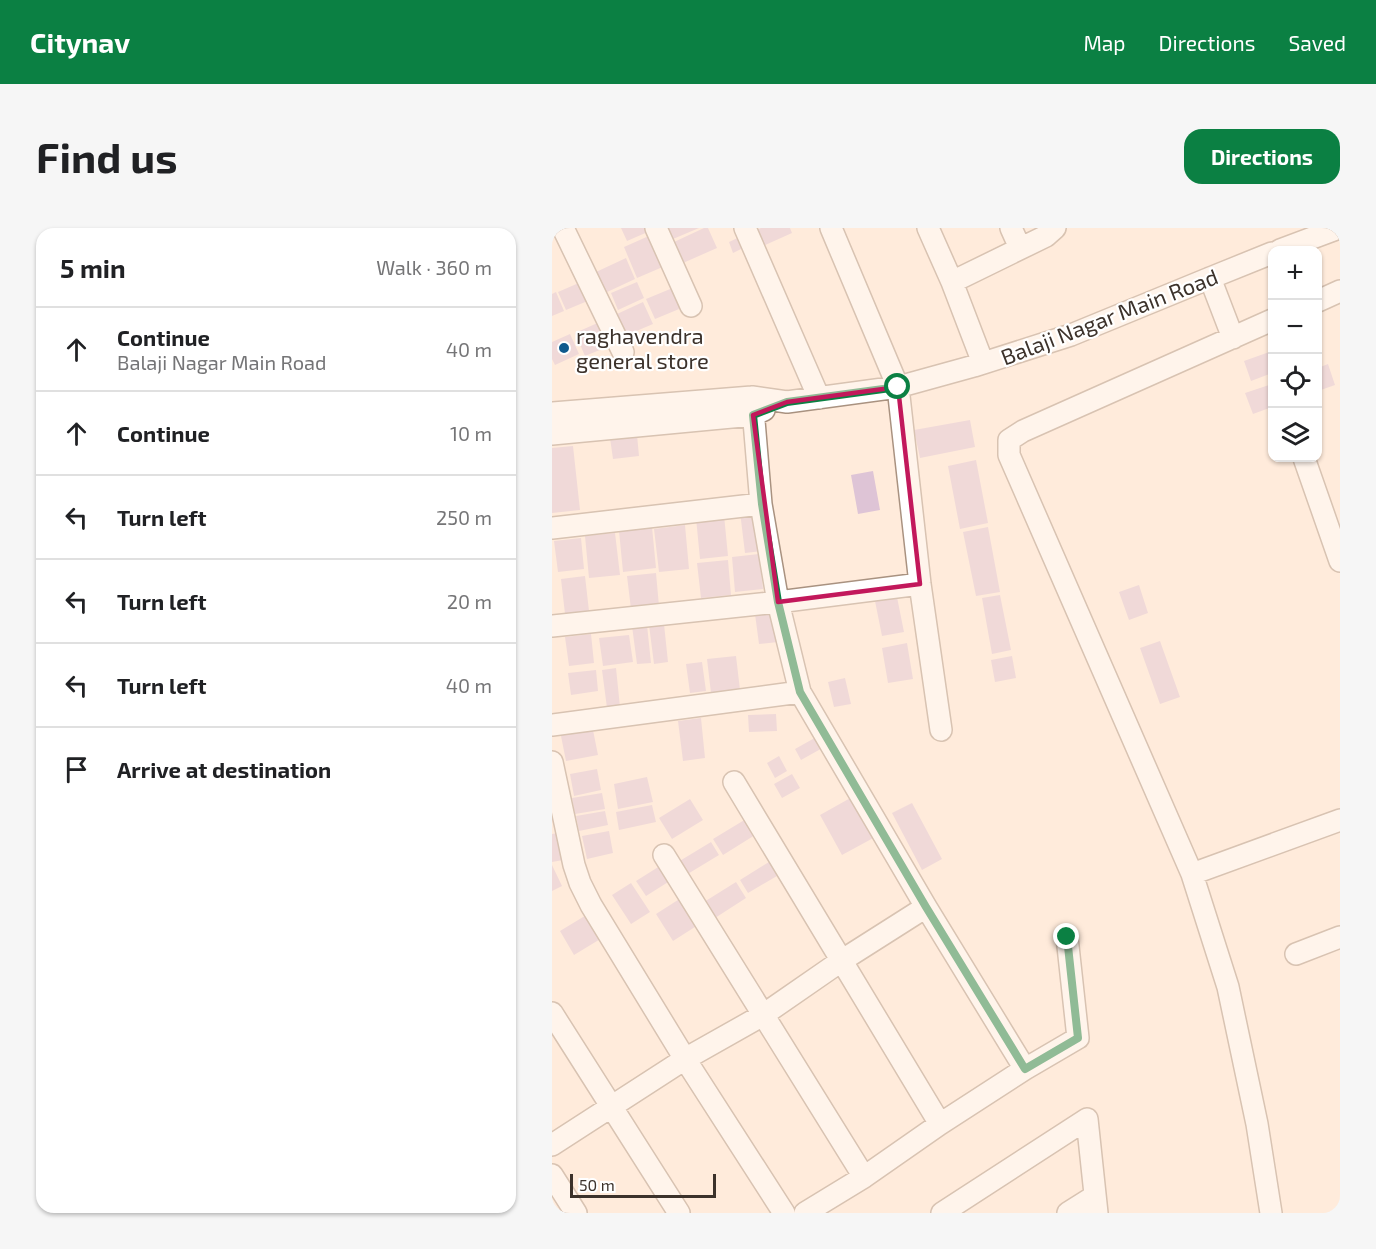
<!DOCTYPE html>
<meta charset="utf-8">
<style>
body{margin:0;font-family:"Exo 2",sans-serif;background:#f6f6f6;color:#202124}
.controls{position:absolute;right:18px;top:18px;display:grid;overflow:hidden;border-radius:12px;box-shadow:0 2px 4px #0004}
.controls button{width:54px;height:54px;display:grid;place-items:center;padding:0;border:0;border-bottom:2px solid #e0e0e0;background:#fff;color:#202124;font:30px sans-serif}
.scale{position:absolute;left:18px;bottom:15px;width:146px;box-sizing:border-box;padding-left:6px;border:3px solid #3c322b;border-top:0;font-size:16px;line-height:21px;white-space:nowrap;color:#3c322b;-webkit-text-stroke:4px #fff;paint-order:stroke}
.stop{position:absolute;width:18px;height:18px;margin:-14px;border:4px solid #0b8043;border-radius:50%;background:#fff}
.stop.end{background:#0b8043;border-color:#fff;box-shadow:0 2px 6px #0008}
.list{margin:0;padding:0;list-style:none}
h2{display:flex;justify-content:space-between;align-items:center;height:78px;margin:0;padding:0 24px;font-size:26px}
h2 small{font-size:20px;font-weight:400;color:#757577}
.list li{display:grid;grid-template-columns:39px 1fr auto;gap:18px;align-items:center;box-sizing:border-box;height:84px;padding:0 24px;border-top:2px solid #e0e0e0}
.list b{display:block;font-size:22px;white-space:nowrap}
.list p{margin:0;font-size:20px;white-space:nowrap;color:#757577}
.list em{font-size:20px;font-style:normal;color:#757577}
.icon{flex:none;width:33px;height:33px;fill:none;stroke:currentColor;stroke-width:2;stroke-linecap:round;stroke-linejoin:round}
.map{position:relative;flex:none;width:788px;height:985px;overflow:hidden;border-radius:18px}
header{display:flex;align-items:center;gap:36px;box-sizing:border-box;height:84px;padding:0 30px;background:#0b8043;color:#fff}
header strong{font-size:28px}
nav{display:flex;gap:33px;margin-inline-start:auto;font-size:21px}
.intro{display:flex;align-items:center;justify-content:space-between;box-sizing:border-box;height:144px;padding:0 36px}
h1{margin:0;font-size:42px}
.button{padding:15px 27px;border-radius:18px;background:#0b8043;color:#fff;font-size:21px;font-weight:700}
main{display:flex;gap:36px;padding:0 36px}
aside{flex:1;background:#fff;border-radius:18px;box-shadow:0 2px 4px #0004}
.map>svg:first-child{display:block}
.building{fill:#dec4d6}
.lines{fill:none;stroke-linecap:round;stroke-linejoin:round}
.minor-casing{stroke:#a99280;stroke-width:24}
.minor{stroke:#fff;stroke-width:21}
.route{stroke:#0b8043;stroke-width:8}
.marked{fill:none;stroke:#c2185b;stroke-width:4.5;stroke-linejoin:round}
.poi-dot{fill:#0f598d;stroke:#fff;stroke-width:2}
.labels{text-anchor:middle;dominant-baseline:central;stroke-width:4.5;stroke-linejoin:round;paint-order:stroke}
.street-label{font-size:22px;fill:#3c322b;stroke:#fff}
.poi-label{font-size:22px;fill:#3c322b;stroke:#fff;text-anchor:start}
</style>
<header>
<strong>Citynav</strong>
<nav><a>Map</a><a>Directions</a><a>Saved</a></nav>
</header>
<div class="intro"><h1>Find us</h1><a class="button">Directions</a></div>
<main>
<aside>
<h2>5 min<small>Walk · 360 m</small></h2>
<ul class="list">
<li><svg class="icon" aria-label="ahead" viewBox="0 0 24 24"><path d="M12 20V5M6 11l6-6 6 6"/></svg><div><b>Continue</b><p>Balaji Nagar Main Road</p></div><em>40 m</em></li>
<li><svg class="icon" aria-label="ahead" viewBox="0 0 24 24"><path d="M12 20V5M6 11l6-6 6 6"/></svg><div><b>Continue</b></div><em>10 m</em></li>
<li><svg class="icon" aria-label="left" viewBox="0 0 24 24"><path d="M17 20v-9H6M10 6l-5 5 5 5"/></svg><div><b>Turn left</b></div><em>250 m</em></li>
<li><svg class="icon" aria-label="left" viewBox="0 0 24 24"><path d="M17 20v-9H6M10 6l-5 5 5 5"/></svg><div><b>Turn left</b></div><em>20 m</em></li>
<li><svg class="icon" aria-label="left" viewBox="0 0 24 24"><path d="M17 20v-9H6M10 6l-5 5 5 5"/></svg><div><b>Turn left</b></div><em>40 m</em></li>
<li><svg class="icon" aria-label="arrive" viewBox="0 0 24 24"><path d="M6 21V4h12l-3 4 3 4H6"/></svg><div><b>Arrive at destination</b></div></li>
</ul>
</aside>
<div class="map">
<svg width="788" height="985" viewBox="0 0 788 985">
<rect width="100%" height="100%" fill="#ffebdb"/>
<path class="building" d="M69 0H97L98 3 75 13Z
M116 0H147L121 11Z
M152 0H156L165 20 131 35 122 14Z
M209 0H238L240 5 211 18 204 2Z
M99 7 113 38 85 50 72 19Z
M190 8 195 18 181 25 177 14Z
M74 30 83 51 53 65 44 44Z
M29 54 38 72 14 82 6 64Z
M85 54 92 70 66 82 59 65Z
M123 59 132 79 103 91 94 71Z
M4 64 12 83 0 88V66Z
M91 74 101 96 75 107 65 86Z
M50 93 60 117 33 128 23 105Z
M18 106 27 126 3 137 0 131V114Z
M720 123V145L699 153 692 133Z
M776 136 783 157 766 163V140Z
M720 156V179L701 186 693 165Z
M418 192 423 219 368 230 362 202Z
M85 207 87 228 61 231 58 210Z
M21 218 28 282 0 285V220Z
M424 232 436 295 408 301 396 238Z
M321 243 328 282 306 286 299 247Z
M206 282 210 323 193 325 188 284Z
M172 287 176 328 148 331 144 290Z
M133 297 137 341 107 344 102 301Z
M100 299 104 340 71 344 67 303Z
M436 299 448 364 424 368 411 304Z
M63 305 68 347 37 350 33 308Z
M29 310 32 341 6 344 2 313Z
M207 326 211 361 183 364 180 329Z
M176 332 179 367 149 370 145 335Z
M104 345 107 378 79 381 75 348Z
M33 348 37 383 13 386 9 351Z
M587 357 596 385 577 392 567 364Z
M344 364 352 404 330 408 322 368Z
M448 367 459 422 440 426 430 370Z
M223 383 226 414 207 416 203 386Z
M112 396 116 434 102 436 97 397Z
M95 397 99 435 85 436 80 398Z
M39 406 42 435 17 438 13 409Z
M77 407 81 434 51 438 47 410Z
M608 413 628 469 608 476 588 420Z
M355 415 361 451 336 455 330 420Z
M184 428 188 462 159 465 155 431Z
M460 428 464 450 443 454 439 432Z
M150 434 154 463 138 465 134 436Z
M64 440 68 479 55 480 50 442Z
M44 442 46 463 19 467 16 445Z
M293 450 299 476 282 479 276 454Z
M224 486 225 503 197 504 196 487Z
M149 490 153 530 131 533 126 493Z
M40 497 46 527 14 533 8 503Z
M268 507 274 518 249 532 243 521Z
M227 528 235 543 223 550 215 535Z
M45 541 49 562 22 568 18 546Z
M240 546 248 560 230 570 222 556Z
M95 549 101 574 66 581 62 556Z
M50 565 53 581 23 586 20 570Z
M302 568 325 608 290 627 268 587Z
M138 571 151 592 120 611 107 590Z
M360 575 390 631 370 642 340 585Z
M100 577 104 594 67 602 64 584Z
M53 583 56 597 27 603 24 588Z
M194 591 203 607 171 627 161 611Z
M57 603 61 625 35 631 30 608Z
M6 605 11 632 0 634V606Z
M159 614 167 627 134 647 126 634Z
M217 634 225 648 196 665 188 652Z
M111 636 121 651 94 668 84 653Z
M0 637 10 658 0 663Z
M184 654 194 670 163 690 152 674Z
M79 655 98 684 79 696 60 667Z
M129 670 146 697 121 713 104 686Z
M36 686 50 710 22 727 8 703Z"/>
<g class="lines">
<defs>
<path id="minor" d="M11 0 71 124
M104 0 139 78
M193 0 267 170
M279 0 346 159 368 356 389 502
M376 0 400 54 431 135
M459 0 468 20
M728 22 787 0
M658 50 681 110
M400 54 494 8 503 0
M766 73 788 63
M200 169 209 276 226 374 248 464 374 679 473 841
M0 185 200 169 235 174 346 159 422 138 519 107 658 50 720 25
M0 206 201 187 212 182
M752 230 788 333
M0 300 209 276
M0 398 226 374 368 356
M0 497 248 464
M0 534 22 637 28 655 39 677 133 831 232 985
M182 554 388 896
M112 627 312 949
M640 646 788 592
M744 726 788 709
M0 785 127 985
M0 917 133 831 211 787 289 733 374 679
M0 947 24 985
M253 985 312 949 388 896 473 841 526 810 515 709
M390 985 535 891 545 985
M516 985 543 968
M719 985 705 896 676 759 640 646 457 227V212L471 203 720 92"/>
</defs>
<use href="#minor" class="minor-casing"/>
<use href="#minor" class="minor"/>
</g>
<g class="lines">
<path class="route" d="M346 159 235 174 201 187 210 276 226 374 248 464 374 679 473 841 526 810 515 709"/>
</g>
<path d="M0 0H788V985H0ZM346 159 368 356 226 374 201 187 235 174Z" fill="#ffebdb" fill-opacity=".55" fill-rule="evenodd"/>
<path class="marked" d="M346 159 368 356 226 374 201 187 235 174Z"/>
<circle class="poi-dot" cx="12" cy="120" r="6"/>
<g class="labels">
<g class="street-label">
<text transform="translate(557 88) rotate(-21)">Balaji Nagar Main Road</text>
</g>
<g class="poi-label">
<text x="24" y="107">raghavendra<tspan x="24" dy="25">general store</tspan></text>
</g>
</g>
</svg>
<div class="controls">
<button>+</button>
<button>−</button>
<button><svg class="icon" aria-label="locate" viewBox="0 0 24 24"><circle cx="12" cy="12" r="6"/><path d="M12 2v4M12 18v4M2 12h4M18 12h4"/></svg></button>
<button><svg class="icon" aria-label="layers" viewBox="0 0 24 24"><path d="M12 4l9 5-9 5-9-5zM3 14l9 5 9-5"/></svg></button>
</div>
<div class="scale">50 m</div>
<div class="stop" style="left:346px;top:159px"></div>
<div class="stop end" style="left:515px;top:709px"></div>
</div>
</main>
